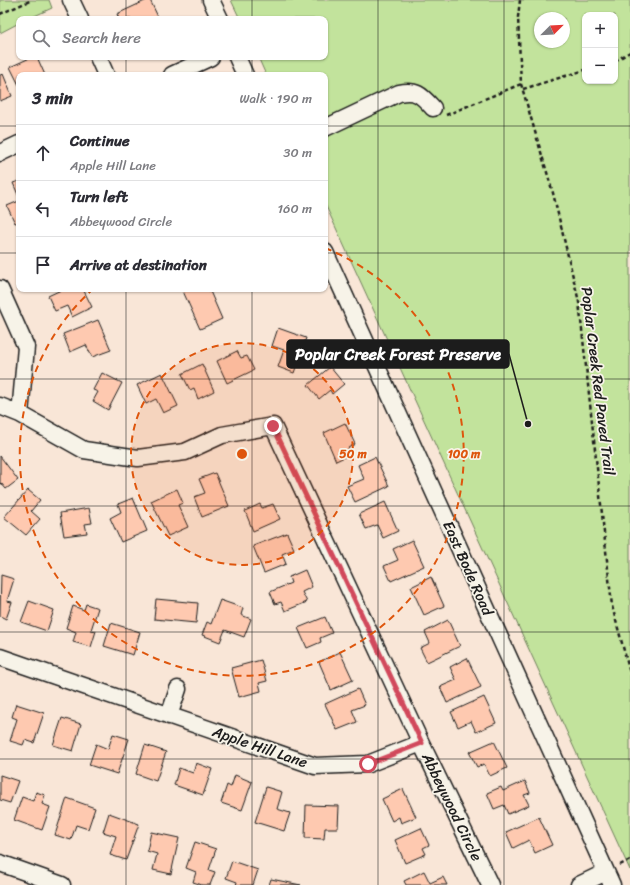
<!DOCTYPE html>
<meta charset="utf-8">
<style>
body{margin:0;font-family:Sriracha,sans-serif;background:#f2f2f3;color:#2b2b33}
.controls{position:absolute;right:12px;top:12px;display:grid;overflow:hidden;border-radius:8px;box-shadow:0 1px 3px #0004}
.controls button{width:36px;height:36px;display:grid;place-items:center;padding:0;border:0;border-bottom:1px solid #e1e1e2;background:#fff;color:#2b2b33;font:20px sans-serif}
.compass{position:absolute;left:534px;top:12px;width:36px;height:36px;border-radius:50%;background:#fff;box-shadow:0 1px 3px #0004;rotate:66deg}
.stop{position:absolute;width:12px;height:12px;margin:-9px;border:3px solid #d1495b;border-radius:50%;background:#fff}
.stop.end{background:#d1495b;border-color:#fff;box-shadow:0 1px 4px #0008}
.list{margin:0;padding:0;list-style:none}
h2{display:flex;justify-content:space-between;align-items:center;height:52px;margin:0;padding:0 16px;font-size:17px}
h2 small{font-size:13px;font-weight:400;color:#7c7c81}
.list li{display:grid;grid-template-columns:26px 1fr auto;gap:12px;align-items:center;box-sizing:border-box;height:56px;padding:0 16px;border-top:1px solid #e1e1e2}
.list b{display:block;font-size:15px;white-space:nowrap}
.list p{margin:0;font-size:13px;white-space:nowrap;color:#7c7c81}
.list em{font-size:13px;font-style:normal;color:#7c7c81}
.icon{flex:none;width:22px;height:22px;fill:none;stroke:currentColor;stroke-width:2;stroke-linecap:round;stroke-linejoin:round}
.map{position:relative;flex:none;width:630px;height:885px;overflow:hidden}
.search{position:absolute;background:#fff;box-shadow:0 1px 3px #0004;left:16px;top:16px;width:312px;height:44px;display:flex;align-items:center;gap:10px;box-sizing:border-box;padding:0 14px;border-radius:8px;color:#7c7c81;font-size:15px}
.panel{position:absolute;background:#fff;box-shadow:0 1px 3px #0004;left:16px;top:72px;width:312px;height:220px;border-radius:8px}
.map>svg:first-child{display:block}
.green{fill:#c2e39c;stroke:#6f805c;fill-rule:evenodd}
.building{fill:#fec9b0;stroke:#1c1c1c}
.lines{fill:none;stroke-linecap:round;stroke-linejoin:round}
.minor-casing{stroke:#1c1c1c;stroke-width:19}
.path{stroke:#1c1c1c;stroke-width:2.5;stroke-dasharray:4 3;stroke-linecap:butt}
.minor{stroke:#f7f3e8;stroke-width:16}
.route{stroke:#d1495b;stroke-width:5}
.grid{fill:none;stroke:#1c1c1c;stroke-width:1;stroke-opacity:0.55}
.ring{fill:none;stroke:#de560d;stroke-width:2;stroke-dasharray:7 5}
.labels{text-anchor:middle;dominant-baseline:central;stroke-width:3.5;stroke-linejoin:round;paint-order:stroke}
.street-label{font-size:15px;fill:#1c1c1c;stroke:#f7f3e8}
.centre{fill:#de560d;stroke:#f7f3e8;stroke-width:2}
.ring-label{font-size:12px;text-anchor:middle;font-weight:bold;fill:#de560d;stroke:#f7f3e8;stroke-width:3.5;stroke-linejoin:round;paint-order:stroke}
.leader{fill:none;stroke:#1c1c1c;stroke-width:1.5}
.callout-dot{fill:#1c1c1c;stroke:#f7f3e8;stroke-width:1.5}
.callout{fill:#1c1c1c;stroke:#1c1c1c;stroke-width:1.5}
.callout-label{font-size:16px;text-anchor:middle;font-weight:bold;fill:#fff}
</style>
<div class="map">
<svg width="630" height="885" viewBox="0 0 630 885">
<rect width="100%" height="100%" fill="#f9e6d7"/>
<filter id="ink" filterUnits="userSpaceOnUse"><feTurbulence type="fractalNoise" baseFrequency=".025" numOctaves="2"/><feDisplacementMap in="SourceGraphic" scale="8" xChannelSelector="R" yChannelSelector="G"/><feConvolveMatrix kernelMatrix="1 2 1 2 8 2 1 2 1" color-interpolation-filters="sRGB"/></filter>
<g filter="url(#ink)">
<path class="green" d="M0 0H49L52 8 28 19H19V23L0 33Z
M231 0H630V870L325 204V75H266L258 57H325V19H240ZM585 15H615V81H585ZM540 18H564V42H540Z"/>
<path class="building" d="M147 0H150L159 19H119L117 14Z
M32 57H37L45 75H19V85L10 67Z
M3 74 12 96 0 101V75Z
M19 181V197L13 183Z
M19 201V222L15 223 7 206Z
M63 289H83L92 307 72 317 67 306 55 311 48 296Z
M182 289H209L222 319 200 329Z
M98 320 111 350 92 357 86 345 70 352 63 334Z
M278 328 306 338 294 373 278 367 284 350 272 346Z
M237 351 241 358 247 356 254 370 227 383 217 361Z
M202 364 214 391 198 399 194 388 190 390 182 374Z
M330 367 344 384 332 394 330 390 319 399 308 385Z
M102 373 122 383 108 410 93 401 98 392 93 390Z
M162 373 178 406 163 413 156 399 146 404 137 385Z
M345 423 355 444 348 448 351 454 336 461 324 433Z
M0 456 18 480 6 489 1 483 0 484Z
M375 457 389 486 355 502 347 486 364 479 358 465Z
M215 473 229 506 202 517 194 497 205 493 199 479Z
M177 489 183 503 178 505 188 527 168 536 151 501Z
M28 490 40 500 31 511 40 519 26 535 4 517Z
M133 498 147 531 121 542 110 518 121 512 118 504Z
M385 502 398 531 383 538 377 525 366 529 359 514Z
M260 504 262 508 273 504 280 519 253 531 245 511Z
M89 508 92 523 85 524 87 533 64 536 60 513Z
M287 533 294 549 282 554 286 564 264 573 253 546Z
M412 540 424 566 391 581 384 566 398 560 393 549Z
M305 570 312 587 302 592 307 602 285 611 281 602 275 604 270 592 291 583 289 577Z
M1 575 14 579 7 601 12 602 6 619 0 616Z
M431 577 444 606 424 615 411 587Z
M156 599 198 603 196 623 154 619Z
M220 600 243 608 241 615 251 619 244 637 225 630 220 642 202 635 207 622 211 624Z
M29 601 54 610 47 631 21 622Z
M86 604 98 608 91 630 96 631 91 647 73 642 76 632 66 628 73 606 84 610Z
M325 617 332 633 320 638 321 642 307 648 298 628Z
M448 620 460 646 427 662 420 648 430 643 425 632Z
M111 623 140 632 133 655 104 646Z
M340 652 353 680 331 690 319 662Z
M467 658 481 687 447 703 440 687 456 680 450 667Z
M261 660 267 681 259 683 261 691 239 697 231 668Z
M358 689 365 705 352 710 357 722 337 730 325 704Z
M484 697 496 723 476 732 471 721 458 727 451 712Z
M16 704 44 713 34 743 25 740 23 745 10 741 17 719 12 717Z
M62 718 81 724 73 751 53 745Z
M113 734 129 739 117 774 89 765 96 744 108 749Z
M494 741 507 768 490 776 484 764 477 767 469 752Z
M145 745 166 752 156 781 136 774Z
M196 763 212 769 203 795 174 785 179 768 193 773Z
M0 775 18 781 10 803 0 800Z
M235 775 252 782 242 810 221 803 227 785 231 787Z
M525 781 530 793 524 795 529 805 508 814 504 805 494 809 487 793 501 787 503 791Z
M266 787 282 792 277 809 290 813 284 831 255 822Z
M403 789 416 817 401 823 399 817 392 821 382 799Z
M36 792 45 795 42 804 50 807 42 830 14 820 22 797 33 801Z
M67 798 95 808 88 829 76 825 71 840 55 835Z
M306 805 339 806 338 828H325L324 839 305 838Z
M109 813 139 824 126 860 110 855 116 836 103 832Z
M539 817 552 845 535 853 529 840 513 848 506 832Z
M421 828 429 845 423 848 426 854 405 863 395 840Z
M151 832 179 838 171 874 153 870 157 854 147 851Z
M195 842 216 849 209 870 215 872 210 885H202L193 882 196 872 186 868Z
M232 861 258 870 253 885H236L237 882 226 878Z
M424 871 430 883 443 877 447 885H406L404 881Z
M271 879 301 885H269Z"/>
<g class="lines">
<defs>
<path id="minor" d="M71 0 80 19
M211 0 220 19
M98 57 106 75
M237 57 245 75
M172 75 211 57
M325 128 399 93C417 89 422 96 433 108
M0 153 19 144
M325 252 612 885
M0 289 26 347 20 414
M0 406 20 414 84 450 138 458 185 452 222 435 273 426 421 743 490 885
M0 657 315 766 368 764 421 743
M169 716 178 689
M0 863 62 885
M579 885 606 872"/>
</defs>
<use href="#minor" class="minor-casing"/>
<path class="path" d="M520 0 518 17 521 84 553 193 579 302 612 606 630 673
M0 14 32 0
M615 61 630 52
M523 89 585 70
M446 115 521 84
M620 865 630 860"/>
<use href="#minor" class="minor"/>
</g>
</g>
<g class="lines" filter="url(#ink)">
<path class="route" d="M273 426 422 743 368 764"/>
</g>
<path class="grid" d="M126 0V19M252 0V19M378 0V885M504 0V885M126 57V75M252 57V75M0 126H19M325 126H630M0 253H19M325 253H630M126 289V885M252 289V885M0 379H630M0 506H630M0 632H630M0 759H630"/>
<circle cx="242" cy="454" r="111" fill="#de560d" fill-opacity=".12"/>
<g class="ring">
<circle cx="242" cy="454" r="111"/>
<path d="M325 248A222 222 0 1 1 93 289"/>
</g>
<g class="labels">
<g class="street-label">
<text transform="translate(598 381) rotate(83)">Poplar Creek Red Paved Trail</text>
<text transform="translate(468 568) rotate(66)">East Bode Road</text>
<text transform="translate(260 747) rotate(19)">Apple Hill Lane</text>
<text transform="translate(452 807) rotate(64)">Abbeywood Circle</text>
</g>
</g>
<circle cx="242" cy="454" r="6" class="centre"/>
<g class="ring-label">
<text x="353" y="458">50 m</text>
<text x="464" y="458">100 m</text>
</g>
<path class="leader" d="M528 424L509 354"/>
<circle class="callout-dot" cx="528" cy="424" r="4"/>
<rect class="callout" x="287" y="340" width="222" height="28" rx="4"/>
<g class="callout-label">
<text x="398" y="360">Poplar Creek Forest Preserve</text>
</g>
</svg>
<div class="controls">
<button>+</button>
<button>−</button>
</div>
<svg class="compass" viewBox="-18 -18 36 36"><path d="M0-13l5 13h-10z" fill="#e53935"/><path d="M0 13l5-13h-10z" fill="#7c7c81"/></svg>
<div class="stop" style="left:368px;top:764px"></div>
<div class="stop end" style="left:273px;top:426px"></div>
<div class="search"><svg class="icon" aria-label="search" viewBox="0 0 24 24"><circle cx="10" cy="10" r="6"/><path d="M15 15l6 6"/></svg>Search here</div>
<section class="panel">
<h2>3 min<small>Walk · 190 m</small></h2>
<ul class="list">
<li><svg class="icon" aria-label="ahead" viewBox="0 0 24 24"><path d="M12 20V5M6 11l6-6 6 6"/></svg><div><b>Continue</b><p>Apple Hill Lane</p></div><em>30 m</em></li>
<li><svg class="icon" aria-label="left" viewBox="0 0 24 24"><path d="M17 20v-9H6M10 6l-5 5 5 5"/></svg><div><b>Turn left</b><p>Abbeywood Circle</p></div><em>160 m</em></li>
<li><svg class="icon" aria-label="arrive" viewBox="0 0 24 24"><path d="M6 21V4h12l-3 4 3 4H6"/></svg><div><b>Arrive at destination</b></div></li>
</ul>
</section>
</div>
